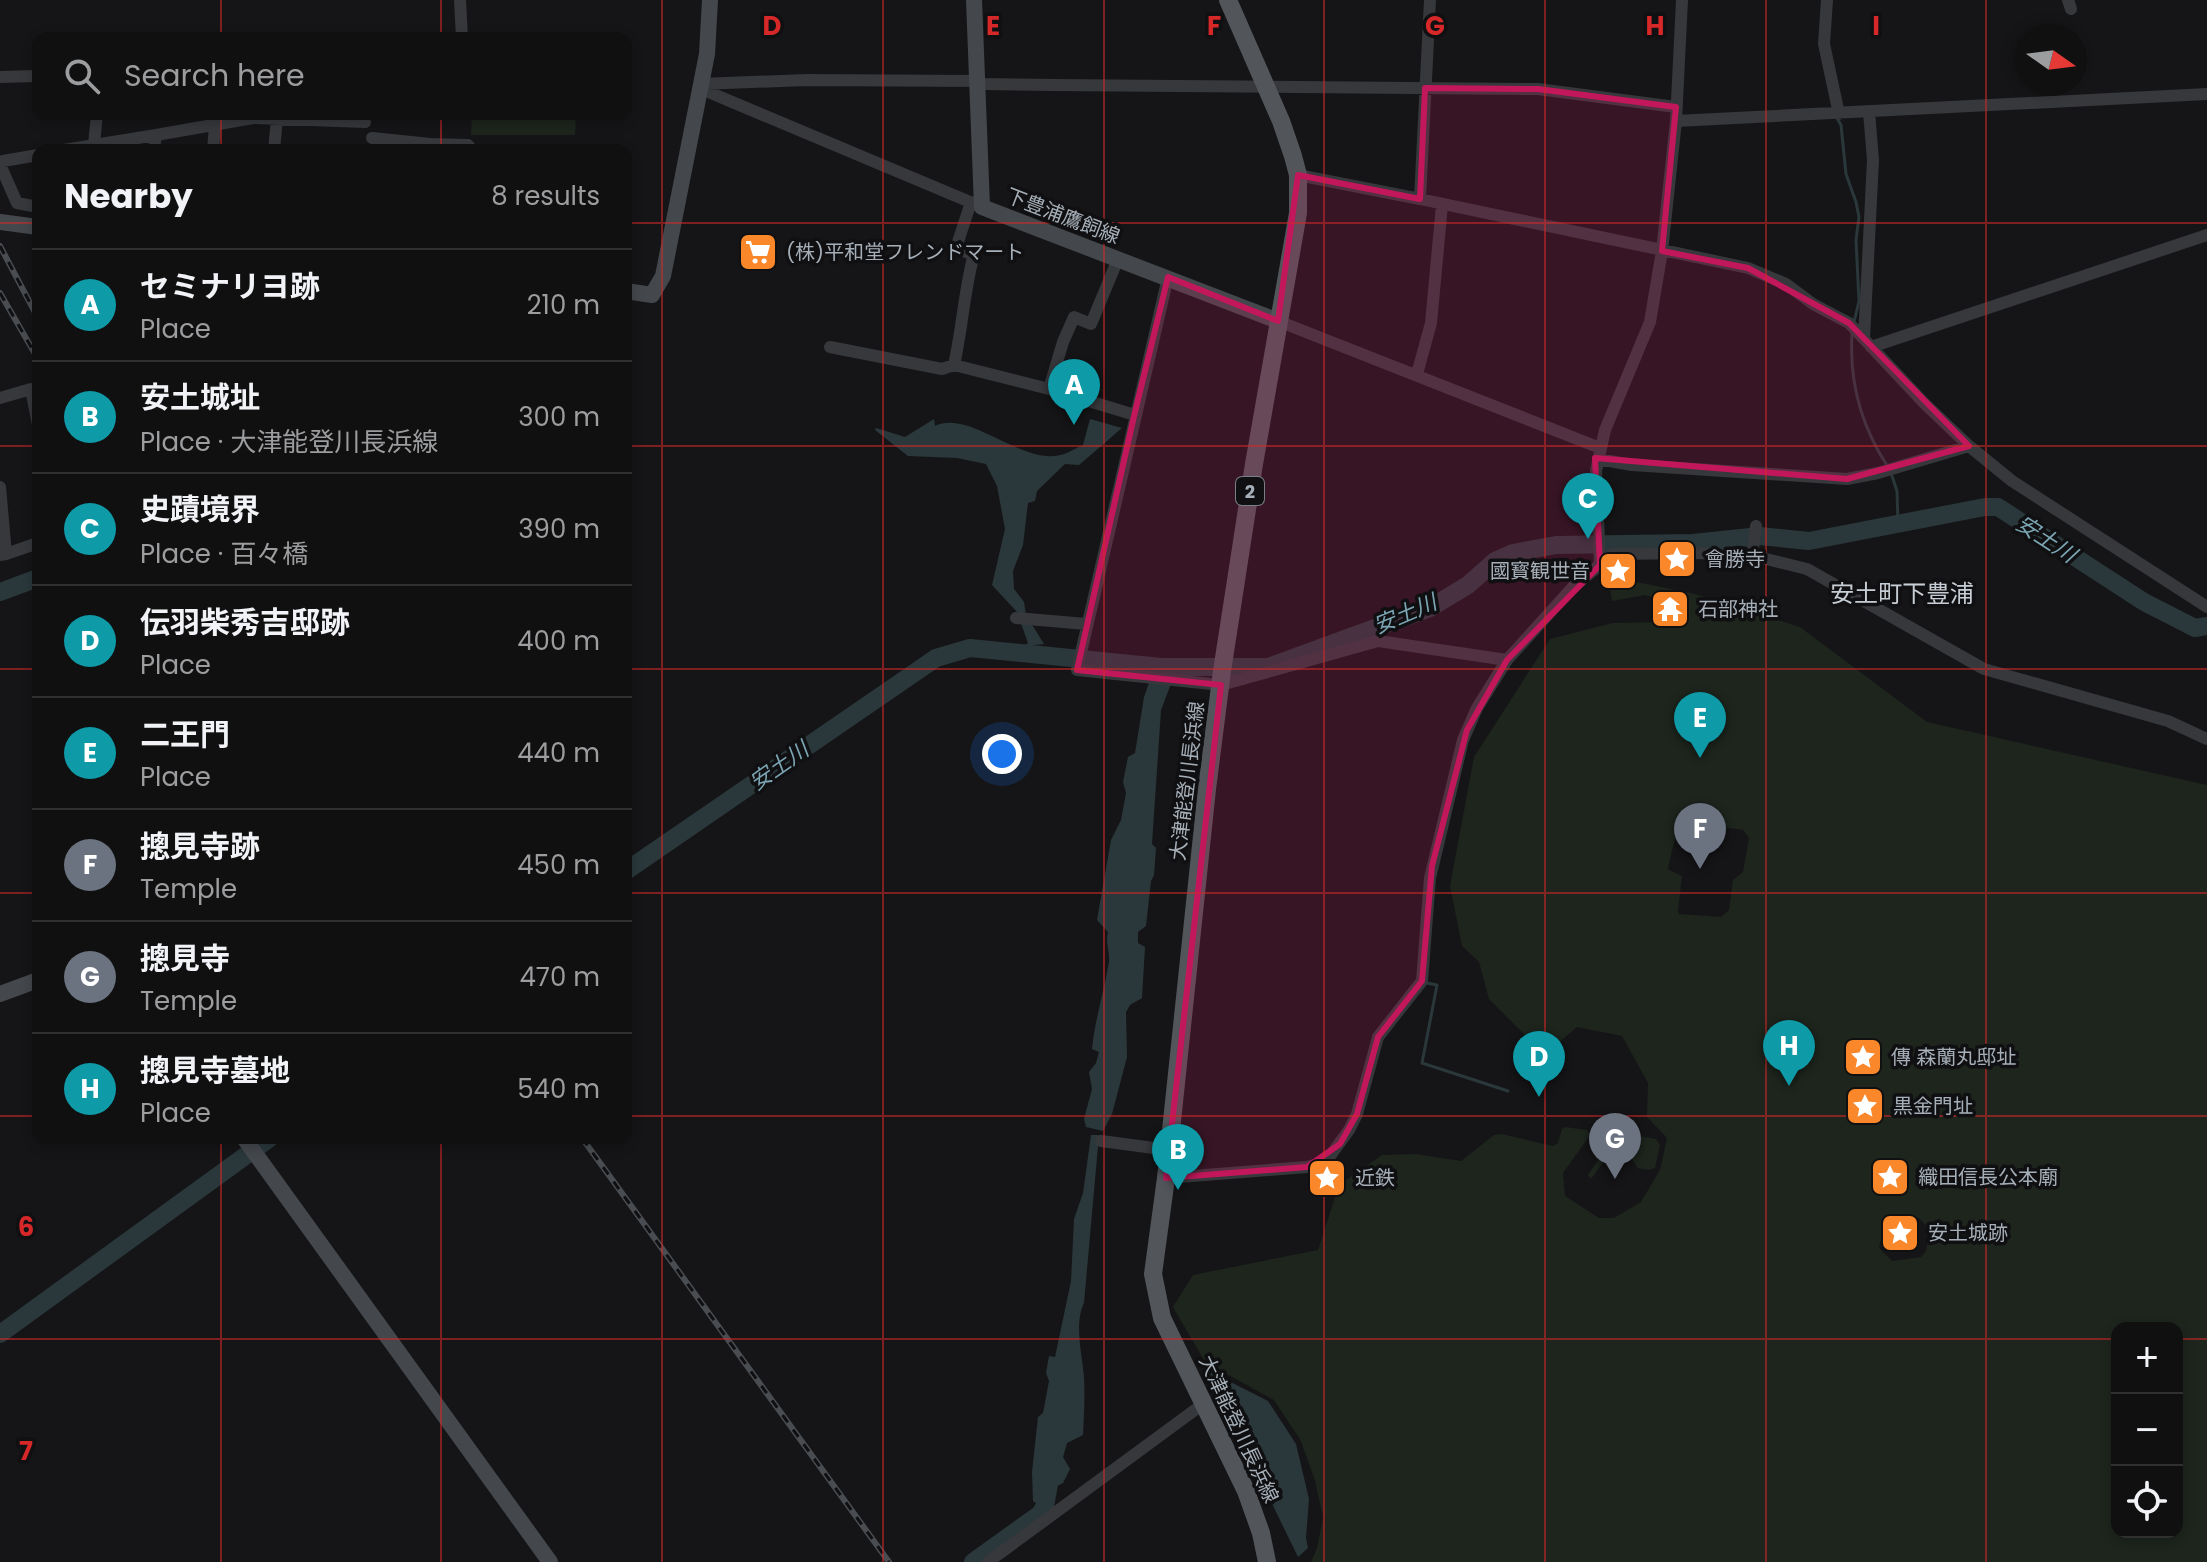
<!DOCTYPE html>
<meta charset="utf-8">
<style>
body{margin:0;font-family:Poppins,"Noto Sans JP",sans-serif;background:#1e1e1f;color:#f1f3f6}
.controls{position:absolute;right:24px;bottom:24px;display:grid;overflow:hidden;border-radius:16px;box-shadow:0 4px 12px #0003}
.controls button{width:72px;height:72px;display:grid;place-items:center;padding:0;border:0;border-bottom:2px solid #303031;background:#101011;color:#f1f3f6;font:40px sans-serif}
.compass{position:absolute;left:2015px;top:24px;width:72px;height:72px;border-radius:50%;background:#101011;box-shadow:0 4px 12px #0003;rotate:104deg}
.you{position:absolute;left:1002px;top:754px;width:28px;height:28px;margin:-20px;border:6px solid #fff;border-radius:50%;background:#1a73e8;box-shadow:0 0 0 12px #1a73e833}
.badge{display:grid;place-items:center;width:52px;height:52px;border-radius:50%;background:#8c9099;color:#fff;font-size:26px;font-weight:700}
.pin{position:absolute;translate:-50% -66px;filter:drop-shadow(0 2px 4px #0008)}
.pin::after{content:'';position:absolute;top:42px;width:28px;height:24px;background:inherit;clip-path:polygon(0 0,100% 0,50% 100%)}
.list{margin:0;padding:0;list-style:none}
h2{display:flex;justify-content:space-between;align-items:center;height:104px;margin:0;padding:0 32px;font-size:34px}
h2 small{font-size:26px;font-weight:400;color:#9c9d9f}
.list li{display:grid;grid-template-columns:52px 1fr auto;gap:24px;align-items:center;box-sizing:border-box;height:112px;padding:0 32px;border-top:2px solid #303031}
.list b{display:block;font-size:30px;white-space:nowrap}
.list p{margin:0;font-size:26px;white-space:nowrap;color:#9c9d9f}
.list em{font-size:26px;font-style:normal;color:#9c9d9f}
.icon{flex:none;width:44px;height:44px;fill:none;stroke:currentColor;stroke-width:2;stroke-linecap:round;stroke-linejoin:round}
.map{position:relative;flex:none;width:2207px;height:1562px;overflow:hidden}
.search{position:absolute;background:#101011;box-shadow:0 4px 12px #0003;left:32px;top:32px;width:600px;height:88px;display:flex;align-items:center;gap:20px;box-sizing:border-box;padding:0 28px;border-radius:16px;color:#9c9d9f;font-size:30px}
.panel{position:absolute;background:#101011;box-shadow:0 4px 12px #0003;left:32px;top:144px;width:600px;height:1000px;border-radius:16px}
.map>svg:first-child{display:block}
.green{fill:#1d251d;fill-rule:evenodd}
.water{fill:#2a383b}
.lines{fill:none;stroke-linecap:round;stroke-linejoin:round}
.stream{stroke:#2a383b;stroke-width:3}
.river{stroke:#2a383b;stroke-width:18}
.street{stroke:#36383c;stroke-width:12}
.secondary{stroke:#44484c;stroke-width:16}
.primary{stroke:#52565b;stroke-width:18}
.rail-casing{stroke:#494d51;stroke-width:6}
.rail{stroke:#101012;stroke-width:3;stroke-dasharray:9;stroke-linecap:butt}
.marked{fill:#c2185b;fill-opacity:0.2;stroke:#c2185b;stroke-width:6;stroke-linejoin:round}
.grid{fill:none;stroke:#d62828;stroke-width:2;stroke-opacity:0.55}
.labels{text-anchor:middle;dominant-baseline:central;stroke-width:7;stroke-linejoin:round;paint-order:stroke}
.shield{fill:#101012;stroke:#797f86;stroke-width:2}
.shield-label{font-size:18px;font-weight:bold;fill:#a6afb8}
.street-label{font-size:20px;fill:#a6afb8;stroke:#101012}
.poi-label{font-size:20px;fill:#a6afb8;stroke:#101012;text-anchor:start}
.water-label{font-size:22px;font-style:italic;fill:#7ca6b4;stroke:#101012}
.quarter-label{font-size:24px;fill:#c7cdd4;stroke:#101012}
.grid-label{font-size:26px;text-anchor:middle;font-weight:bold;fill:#d62828;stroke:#101012;stroke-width:7;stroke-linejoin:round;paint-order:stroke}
</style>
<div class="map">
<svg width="2207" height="1562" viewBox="0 0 2207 1562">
<rect width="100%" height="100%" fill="#151517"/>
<path class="green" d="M472 114H576L575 135H471Z
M1622 579 1695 594 1800 627 1927 722 2207 785V1562H1311L1317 1548 1323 1517 1315 1481 1301 1441 1274 1400 1205 1362 1173 1307 1193 1275 1318 1250 1339 1185 1382 1155 1416 1154 1461 1161 1494 1135 1502 1134 1553 1146 1558 1143 1562 1129 1565 1127 1587 1130 1590 1134 1588 1138 1563 1173 1565 1196 1599 1218H1614L1641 1202 1660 1170 1667 1138 1647 1117 1648 1083 1622 1036 1577 1027 1555 1046 1539 1049 1489 999 1479 962 1462 946 1450 886 1474 757 1550 639 1613 623 1666 622 1668 616 1676 617 1678 603 1645 595 1612 601 1609 582ZM1689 822 1743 830 1749 838 1743 872 1733 880 1729 910 1721 917 1679 914 1678 911 1682 876 1669 870 1668 867 1678 827ZM1919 1218 1930 1230 1926 1251 1921 1257 1892 1261 1879 1248 1885 1220ZM2117 1328H2177V1532H2117Z
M1620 1132 1656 1139 1660 1145 1655 1168 1649 1170 1638 1168 1631 1158 1622 1152 1616 1156 1609 1154 1591 1179 1588 1175 1608 1145 1614 1146Z"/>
<path class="water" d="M934 419 935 426C969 409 1022 465 1060 455 1067 454 1076 448 1083 445L1090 419 1122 428 1079 465 1065 464 1037 491 1035 501 1028 503 1023 545 1013 571 1014 589 1024 602 1026 615 1044 644 1025 646 1028 643 1017 612 992 585 1005 529 997 486 986 464 957 458 908 456 875 430 876 428 905 437Z
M1152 674 1174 676 1161 710 1152 844 1156 848 1154 875 1151 881 1146 926 1138 932V943L1145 947 1142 998 1130 1005 1126 1012 1127 1057 1112 1114 1103 1131 1086 1127 1084 1119 1092 1089 1089 1072 1096 1063 1099 1052 1092 1049C1095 1019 1104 992 1109 962 1110 952 1105 943 1108 932L1097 920 1111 840 1121 820 1126 793 1123 782 1128 757 1135 753 1144 697Z
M1091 1135H1099L1084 1303C1074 1324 1082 1353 1084 1377 1085 1396 1084 1416 1083 1435L1067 1443 1063 1457 1070 1469 1063 1483 1052 1489 1042 1508 1033 1501 1032 1472 1038 1417 1043 1413 1049 1381 1046 1373 1049 1356 1055 1357 1071 1281 1074 1219 1083 1193Z
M1207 1370 1268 1401 1296 1444 1309 1499 1306 1538 1308 1548 1298 1557Z"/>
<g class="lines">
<path class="stream" d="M1837 118 1841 125 1846 174 1856 202 1859 217 1856 240 1859 301 1854 322
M1852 334C1849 383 1861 426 1888 467
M1891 473 1897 491 1898 525
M1427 983 1437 985 1422 1063 1508 1091"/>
<path class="river" d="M0 592 38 578
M626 871 936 658 970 648 1161 667H1268L1430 608 1468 585 1495 561 1513 553 1556 545 1693 543 1760 536 1809 541 1985 507H1998L2144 602 2195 628 2207 626
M0 1334 270 1138
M973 1562 1040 1514 1045 1506 1051 1474"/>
<path class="street" d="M460 0 462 38
M1430 0 1420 199 1748 268 1786 284 1813 304 1849 323 1924 403 1969 446 2012 481 2207 607
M1827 0 1824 44 1839 114
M2068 0 2071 9
M0 77 38 76
M700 84 806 80 978 81 982 84 1054 85 1538 89 1676 107
M700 84 706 91 982 207
M1676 121 2207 94
M156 135 253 118 365 122
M372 138 430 144 468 145 472 150
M94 145 97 114
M64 150 156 135 154 150
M213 150 215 126
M274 150 277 119
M38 155 3 161 1 167 17 203 38 207
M1298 175 1420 199
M1168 277 1077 670 1221 685 1378 641 1507 660
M1278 321 1600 448
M1864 339 1873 160 1869 112
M830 347 942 369 954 365 1049 389 1135 415
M1871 347 2207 235
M954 365C962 330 964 293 973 258L971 254 956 248 971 202
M1417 374 1431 323 1442 205
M1049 389 1063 342 1074 317 1091 324 1118 259
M0 398 31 389 38 425
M1598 459 1632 465 1847 479 1878 473 1969 446
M0 487 6 554 0 555
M6 554 38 543
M1752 557 1756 526
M1600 565 1596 471 1605 430 1650 322 1662 251 1676 121 1682 0
M1016 618 1086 624
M1101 1141 1169 1150
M1166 1178 1307 1167 1318 1164 1330 1156 1349 1130 1357 1114 1378 1037 1422 981 1430 878 1463 740 1477 708 1507 660 1573 587 1613 554 1701 553 1766 559 1807 569 1984 669 2168 721 2207 739
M988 1562 1203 1404"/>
<path class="secondary" d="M974 0 982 207 1278 321
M0 222 38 227
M626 291 652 295 663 276 707 54 710 0
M0 994 38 980
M244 1138 550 1562"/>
<path class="primary" d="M1228 0 1281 121 1293 156 1298 175V213L1254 464 1222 671 1207 789 1166 1178 1153 1274 1162 1318 1246 1491 1261 1533 1267 1562"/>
<defs>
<path id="rail" d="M0 246 38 318
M0 293 38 359
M582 1138 889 1562"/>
</defs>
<use href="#rail" class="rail-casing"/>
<use href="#rail" class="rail"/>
</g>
<path class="marked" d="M1425 88 1538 89 1676 107 1662 251 1748 268 1849 323 1969 446 1847 479 1595 458 1600 565 1507 660 1467 730 1432 866 1422 981 1378 1037 1357 1114 1340 1144 1307 1167 1166 1178 1221 685 1077 670 1134 416 1168 277 1278 321 1298 175 1420 199Z"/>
<path class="grid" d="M221 0V38M441 0V38M662 0V1562M883 0V1562M1104 0V1562M1324 0V1562M1545 0V1562M1766 0V1562M1986 0V1562M221 114V150M441 114V150M0 223H38M626 223H2207M0 446H38M626 446H2207M0 669H38M626 669H2207M0 893H38M626 893H2207M0 1116H38M626 1116H2207M221 1138V1562M441 1138V1562M0 1339H2117M2177 1339H2207"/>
<defs>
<symbol id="supermarket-square" viewBox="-11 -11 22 22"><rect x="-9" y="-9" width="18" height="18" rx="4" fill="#fa872a" stroke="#101012"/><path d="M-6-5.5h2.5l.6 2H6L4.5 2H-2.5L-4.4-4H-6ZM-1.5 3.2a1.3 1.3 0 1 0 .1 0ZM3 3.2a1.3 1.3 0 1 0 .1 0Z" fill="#fff"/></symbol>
<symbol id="sight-square" viewBox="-11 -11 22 22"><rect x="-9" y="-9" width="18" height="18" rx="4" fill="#fa872a" stroke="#101012"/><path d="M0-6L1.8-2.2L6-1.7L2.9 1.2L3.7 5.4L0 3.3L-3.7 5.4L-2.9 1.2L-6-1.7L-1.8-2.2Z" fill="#fff"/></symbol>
<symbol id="temple-square" viewBox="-11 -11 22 22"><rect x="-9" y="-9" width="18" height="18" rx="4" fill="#fa872a" stroke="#101012"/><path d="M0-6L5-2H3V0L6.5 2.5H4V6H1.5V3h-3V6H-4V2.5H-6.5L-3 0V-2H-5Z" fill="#fff"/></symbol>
</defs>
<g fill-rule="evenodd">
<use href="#supermarket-square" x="736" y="230" width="44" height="44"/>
<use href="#sight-square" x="1655" y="537" width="44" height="44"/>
<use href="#sight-square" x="1596" y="549" width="44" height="44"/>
<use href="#temple-square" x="1648" y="587" width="44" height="44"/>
<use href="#sight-square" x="1841" y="1035" width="44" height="44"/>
<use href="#sight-square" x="1843" y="1084" width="44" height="44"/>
<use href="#sight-square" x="1868" y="1155" width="44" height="44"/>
<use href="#sight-square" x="1305" y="1156" width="44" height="44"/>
<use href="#sight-square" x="1878" y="1211" width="44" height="44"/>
</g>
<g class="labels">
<rect class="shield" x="1236" y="477" width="28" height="28" rx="6"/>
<g class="shield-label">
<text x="1250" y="491">2</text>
</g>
<g class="street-label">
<text transform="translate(1063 216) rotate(21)">下豊浦鷹飼線</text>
<text transform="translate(1187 781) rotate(-83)">大津能登川長浜線</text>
<text transform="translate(1239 1429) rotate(65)">大津能登川長浜線</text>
</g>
<g class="poi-label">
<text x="786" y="252">(株)平和堂フレンドマート</text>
<text x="1705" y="559">會勝寺</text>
<text x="1590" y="571" text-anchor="end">國寳観世音</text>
<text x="1698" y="609">石部神社</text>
<text x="1891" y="1057">傳 森蘭丸邸址</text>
<text x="1893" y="1106">黒金門址</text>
<text x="1918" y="1177">織田信長公本廟</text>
<text x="1355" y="1178">近鉄</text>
<text x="1928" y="1233">安土城跡</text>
</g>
<g class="water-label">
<text transform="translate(2046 539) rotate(33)">安土川</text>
<text transform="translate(1405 614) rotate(-23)">安土川</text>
<text transform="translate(779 766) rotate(-35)">安土川</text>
</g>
<g class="quarter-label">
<text x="1902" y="593">安土町下豊浦</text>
</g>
</g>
<g class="grid-label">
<text x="772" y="35">D</text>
<text x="993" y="35">E</text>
<text x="1214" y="35">F</text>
<text x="1435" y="35">G</text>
<text x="1655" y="35">H</text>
<text x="1876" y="35">I</text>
<text x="26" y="1236">6</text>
<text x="26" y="1460">7</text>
</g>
</svg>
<div class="controls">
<button>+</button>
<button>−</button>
<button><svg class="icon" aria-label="locate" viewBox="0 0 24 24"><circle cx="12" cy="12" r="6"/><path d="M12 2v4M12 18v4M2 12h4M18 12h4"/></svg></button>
</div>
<svg class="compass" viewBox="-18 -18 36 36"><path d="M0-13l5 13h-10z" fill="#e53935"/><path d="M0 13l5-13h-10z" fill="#9c9d9f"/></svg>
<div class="you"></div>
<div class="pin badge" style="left:1074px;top:425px;background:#0f9aa8">A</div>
<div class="pin badge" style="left:1178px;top:1190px;background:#0f9aa8">B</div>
<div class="pin badge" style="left:1588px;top:539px;background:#0f9aa8">C</div>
<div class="pin badge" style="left:1539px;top:1097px;background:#0f9aa8">D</div>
<div class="pin badge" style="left:1700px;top:758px;background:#0f9aa8">E</div>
<div class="pin badge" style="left:1700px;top:869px;background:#6b7280">F</div>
<div class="pin badge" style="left:1615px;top:1179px;background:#6b7280">G</div>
<div class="pin badge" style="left:1789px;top:1086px;background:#0f9aa8">H</div>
<div class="search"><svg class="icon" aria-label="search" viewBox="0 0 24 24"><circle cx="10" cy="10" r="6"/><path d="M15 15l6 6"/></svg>Search here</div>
<section class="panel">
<h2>Nearby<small>8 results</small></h2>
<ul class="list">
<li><span class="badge" style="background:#0f9aa8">A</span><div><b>セミナリヨ跡</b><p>Place</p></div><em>210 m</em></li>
<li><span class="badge" style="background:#0f9aa8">B</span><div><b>安土城址</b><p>Place · 大津能登川長浜線</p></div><em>300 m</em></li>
<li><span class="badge" style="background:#0f9aa8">C</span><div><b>史蹟境界</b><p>Place · 百々橋</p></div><em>390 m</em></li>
<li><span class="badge" style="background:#0f9aa8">D</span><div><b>伝羽柴秀吉邸跡</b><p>Place</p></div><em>400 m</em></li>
<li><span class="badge" style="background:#0f9aa8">E</span><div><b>二王門</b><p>Place</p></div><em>440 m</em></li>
<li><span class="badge" style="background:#6b7280">F</span><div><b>摠見寺跡</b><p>Temple</p></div><em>450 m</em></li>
<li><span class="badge" style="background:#6b7280">G</span><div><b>摠見寺</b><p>Temple</p></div><em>470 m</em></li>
<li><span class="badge" style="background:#0f9aa8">H</span><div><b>摠見寺墓地</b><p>Place</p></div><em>540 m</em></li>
</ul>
</section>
</div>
